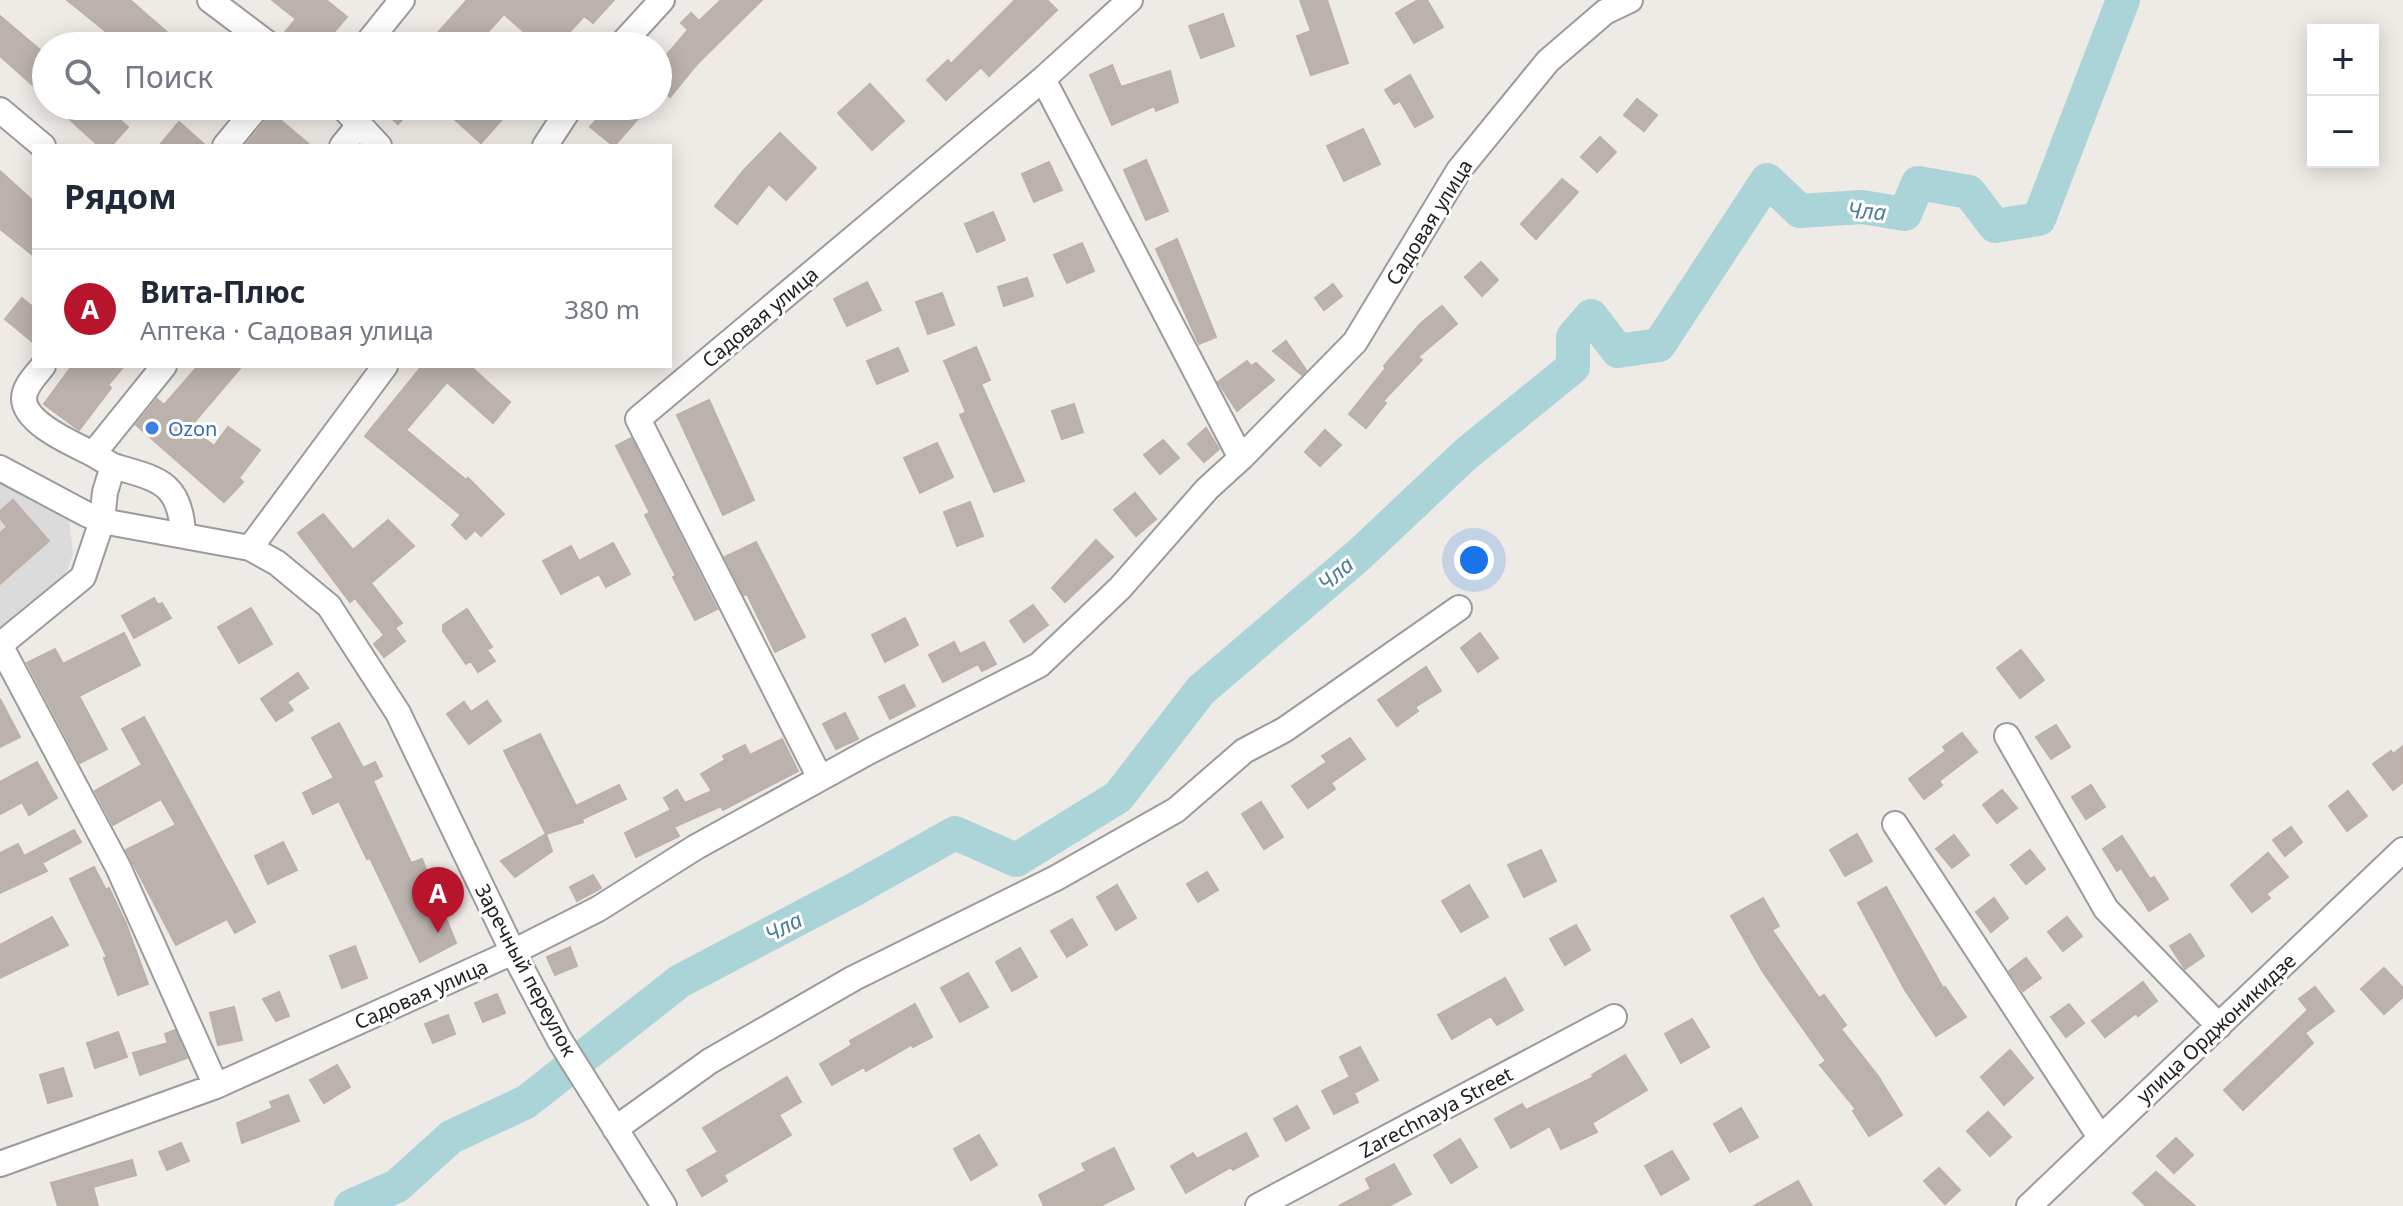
<!DOCTYPE html>
<html lang="ru">
<meta charset="utf-8">
<style>
body{margin:0;font-family:"Noto Sans",sans-serif;background:#f6f6f7;color:#1f2937}
.controls{position:absolute;right:24px;top:24px;display:grid;overflow:hidden;border-radius:0px;box-shadow:0 4px 20px #0003}
.controls button{width:72px;height:72px;display:grid;place-items:center;padding:0;border:0;border-bottom:2px solid #e0e1e3;background:#fff;color:#1f2937;font:40px sans-serif}
.you{position:absolute;left:1474px;top:560px;width:28px;height:28px;margin:-20px;border:6px solid #fff;border-radius:50%;background:#1a73e8;box-shadow:0 0 0 12px #1a73e833}
.badge{display:grid;place-items:center;width:52px;height:52px;border-radius:50%;background:#b8142c;color:#fff;font-size:26px;font-weight:700}
.pin{position:absolute;translate:-50% -66px;filter:drop-shadow(0 2px 4px #0008)}
.pin::after{content:'';position:absolute;top:42px;width:28px;height:24px;background:inherit;clip-path:polygon(0 0,100% 0,50% 100%)}
.list{margin:0;padding:0;list-style:none}
h2{display:flex;justify-content:space-between;align-items:center;height:104px;margin:0;padding:0 32px;font-size:34px}
h2 small{font-size:26px;font-weight:400;color:#747a83}
.list li{display:grid;grid-template-columns:52px 1fr auto;gap:24px;align-items:center;box-sizing:border-box;height:120px;padding:0 32px;border-top:2px solid #e0e1e3}
.list b{display:block;font-size:30px;white-space:nowrap}
.list p{margin:0;font-size:26px;white-space:nowrap;color:#747a83}
.list em{font-size:26px;font-style:normal;color:#747a83}
.icon{flex:none;width:44px;height:44px;fill:none;stroke:currentColor;stroke-width:2;stroke-linecap:round;stroke-linejoin:round}
.map{position:relative;flex:none;width:2403px;height:1206px;overflow:hidden}
.search{position:absolute;background:#fff;box-shadow:0 4px 20px #0003;left:32px;top:32px;width:640px;height:88px;display:flex;align-items:center;gap:20px;box-sizing:border-box;padding:0 28px;border-radius:44px;color:#747a83;font-size:30px}
.panel{position:absolute;background:#fff;box-shadow:0 4px 20px #0003;left:32px;top:144px;width:640px;height:224px;border-radius:0px}
.map>svg:first-child{display:block}
.residential{fill:#dcdbdb}
.lines{fill:none;stroke-linecap:round;stroke-linejoin:round}
.river{stroke:#aad4d7;stroke-width:34}
.building{fill:#bbb2ae;stroke:#beafa9;stroke-width:2}
.minor-casing{stroke:#9b9b9b;stroke-width:28}
.minor{stroke:#fff;stroke-width:24}
.shop-dot{fill:#3f7fe0;stroke:#fff;stroke-width:3}
.labels{text-anchor:middle;dominant-baseline:central;stroke-width:6;stroke-linejoin:round;paint-order:stroke}
.street-label{font-size:20px;fill:#1e1e1e;stroke:#fff}
.shop-label{font-size:20px;fill:#366cbe;stroke:#fff;text-anchor:start}
.water-label{font-size:22px;font-style:italic;fill:#4d7c95;stroke:#fff}
</style>
<div class="map">
<svg width="2403" height="1206" viewBox="0 0 2403 1206">
<rect width="100%" height="100%" fill="#eeeae5"/>
<path class="residential" d="M0 482 69 517 73 554 66 574 0 631Z"/>
<g class="lines">
<path class="river" d="M351 1206 397 1186 451 1137 526 1102 680 981 855 889 955 833 1016 860 1118 797 1201 690 1360 554 1466 454 1573 367V337L1591 316 1618 351 1659 345 1767 180 1800 211 1862 207 1905 214 1918 183 1969 192 1995 226 2039 219 2123 0"/>
</g>
<path class="building" d="M67 0H130L183 46H124Z
M272 0H326L347 17 322 46H302L285 32 296 19Z
M467 0H614L593 23 584 16 557 46H540L504 14 475 46H426Z
M721 0H762L697 64 670 97 658 86V65L688 30 681 23 691 13 699 21Z
M1015 0H1047L1057 10 989 76 981 67 946 100 927 80 948 60 951 64Z
M1300 0H1327L1348 63 1311 75 1297 36 1311 31Z
M1418 0H1427L1443 27 1414 43 1396 13Z
M1223 14 1234 46 1201 58 1189 26Z
M0 16 46 55V97L0 56Z
M1112 65 1121 87 1170 71 1178 102 1156 111 1154 106 1112 125 1090 75Z
M1410 75 1433 117 1415 127 1400 101 1394 104 1385 90Z
M870 84 904 121 872 150 838 113Z
M1637 99 1657 115 1644 131 1624 115Z
M55 106H104L128 127 111 146H99Z
M378 106H415L398 124Z
M463 106H514L481 143 453 118Z
M609 106H631L641 115 614 146 590 127Z
M272 113 311 146H245Z
M179 122 206 146H159Z
M1363 129 1380 164 1344 181 1327 146Z
M780 133 816 168 786 200 769 184 737 224 715 206 744 170Z
M1600 137 1616 152 1597 172 1581 157Z
M1146 160 1168 211 1146 220 1124 170Z
M1049 162 1062 190 1034 202 1022 174Z
M0 171 34 202V256L0 229Z
M1562 179 1578 192 1536 239 1521 224Z
M993 212 1005 240 977 252 965 224Z
M1177 239 1216 337 1199 344 1156 249Z
M1082 243 1094 271 1067 283 1054 255Z
M1481 262 1498 280 1482 296 1465 277Z
M1027 278 1033 296 1004 306 998 287Z
M867 282 881 310 847 326 834 299Z
M1333 284 1342 296 1324 310 1315 298Z
M942 293 954 325 928 334 916 302Z
M22 298 34 308V343L5 319Z
M1442 306 1457 324 1418 357 1422 360 1383 401 1386 403 1366 428 1349 414 1386 368 1384 366 1420 324Z
M1286 341 1306 370 1302 375 1273 351Z
M976 347 990 380 981 384 1024 481 994 492 960 415 966 412 944 361Z
M898 348 908 371 877 384 867 361Z
M1247 361 1251 366 1256 363 1274 380 1237 411 1218 382Z
M72 366H124L108 385 111 388 79 430 44 404Z
M198 366H242L190 427 214 446 228 427 260 450 239 478 243 482 224 502 136 425 157 399 164 405Z
M422 366H470L510 402 493 423 447 382 406 430 466 480 468 478 504 514 481 536 475 530 466 539 452 525 461 515 365 436Z
M709 400 754 500 723 515 677 415Z
M1074 404 1083 432 1062 439 1052 411Z
M1206 428 1219 449 1204 462 1188 444Z
M1325 430 1341 445 1320 466 1305 452Z
M631 438 717 609 695 620 673 577 676 576 645 515 650 513 616 446Z
M1163 440 1179 458 1160 474 1144 455Z
M937 443 953 477 920 493 904 458Z
M1135 493 1156 519 1136 536 1114 510Z
M13 500 49 541 0 584V533L7 527 0 518V511Z
M970 502 983 536 957 546 944 512Z
M323 514 353 550 388 520 414 546 371 583 402 623 395 628 405 641 384 657 374 644 384 635 355 598 350 602 298 533Z
M1096 540 1113 557 1065 602 1052 588Z
M756 542 805 637 775 652 747 594 744 595 725 557Z
M613 543 630 574 606 587 599 574 561 594 543 561 571 546 579 561Z
M154 598 158 605 162 603 171 618 134 638 122 616Z
M1033 605 1048 625 1024 642 1010 621Z
M251 608 272 644 239 663 218 627Z
M467 609 492 647 487 650 495 661 478 672 471 661 466 664 443 631V625Z
M905 618 918 645 885 662 872 635Z
M124 633 140 665 79 696 107 749 80 763 27 663 55 649 63 664Z
M1480 633 1498 658 1478 672 1461 648Z
M954 642 960 654 984 642 996 664 982 671 978 664 943 682 929 655Z
M2021 650 2044 680 2020 698 1997 668Z
M1426 667 1441 691 1415 707 1418 711 1397 726 1378 700Z
M298 673 308 688 287 702 293 710 276 721 261 699Z
M904 685 915 706 890 719 879 697Z
M0 699 20 737 0 747Z
M487 701 501 721 469 744 447 714 464 702 471 712Z
M845 713 858 739 836 749 823 724Z
M144 717 255 922 235 933 227 919 176 945 126 850 176 825 161 799 113 825 95 791 142 765 122 729Z
M339 723 363 768 375 762 382 776 373 781 411 863 422 859 456 943 420 962 370 858 367 859 339 801 313 814 303 793 334 778 312 738Z
M2056 725 2070 747 2051 759 2036 737Z
M1962 733 1977 752 1939 781 1942 785 1924 799 1909 779 1946 751 1943 747Z
M540 734 576 806 619 785 626 799 582 819 583 822 546 834 504 751Z
M1350 738 1365 759 1331 783 1335 789 1308 808 1292 786 1327 762 1322 756Z
M782 739 798 771 723 810 721 806 674 827 679 836 636 857 625 833 671 810 664 798 677 790 685 803 712 791 701 774 725 760 723 756 745 745 750 755Z
M2403 746V782L2393 790 2373 764 2391 751 2393 754Z
M37 762 57 798 29 815 22 802 0 814V782Z
M2091 785 2105 807 2086 819 2072 797Z
M2002 790 2017 808 1997 823 1983 805Z
M2348 791 2367 816 2347 831 2329 806Z
M1261 802 1283 837 1264 849 1242 814Z
M2291 827 2302 842 2285 856 2273 840Z
M74 830 81 842 42 863 47 871 0 893V853L18 844 24 856Z
M546 834 552 851 515 877 501 861Z
M1857 834 1872 861 1845 876 1830 850Z
M1954 835 1969 855 1952 868 1936 849Z
M2122 836 2150 879 2154 877 2168 899 2149 911 2121 868 2117 871 2103 849Z
M283 842 297 870 268 884 255 856Z
M1541 850 1556 881 1524 897 1508 865Z
M2030 850 2045 869 2026 884 2011 865Z
M2268 853 2288 877 2266 894 2270 898 2252 912 2231 885Z
M94 867 106 890 109 888 126 924 148 984 118 995 104 958 107 957 70 879Z
M1207 872 1218 890 1198 902 1187 884Z
M593 875 601 888 577 901 570 887Z
M1117 885 1136 918 1116 930 1097 897Z
M1469 885 1488 917 1461 932 1442 901Z
M1886 887 1943 988 1945 987 1966 1017 1936 1036 1905 990 1858 903Z
M1763 898 1779 926 1772 930 1819 998 1824 995 1846 1025 1841 1029 1878 1076 1902 1115 1869 1136 1853 1111 1856 1109 1820 1065 1826 1061 1763 972 1731 916Z
M1994 898 2008 918 1991 932 1976 912Z
M52 917 68 945 0 978V945Z
M2067 917 2082 936 2063 951 2048 932Z
M1072 919 1087 945 1067 957 1051 931Z
M1576 925 1590 950 1565 965 1550 939Z
M2190 934 2204 956 2185 969 2170 946Z
M355 946 367 978 342 988 330 956Z
M570 947 577 966 555 975 547 957Z
M1020 948 1037 977 1012 991 996 962Z
M2026 958 2041 978 2023 991 2009 971Z
M2384 968 2403 988V997L2384 1014 2361 989Z
M968 973 988 1007 960 1022 941 988Z
M1505 978 1523 1010 1497 1025 1491 1016 1452 1039 1438 1015Z
M2143 982 2157 1001 2138 1016 2136 1013 2105 1037 2092 1021Z
M2315 987 2334 1011 2305 1033 2313 1043 2243 1110 2224 1090 2308 1010 2299 999Z
M279 992 289 1016 276 1021 263 999Z
M497 994 505 1013 483 1022 475 1003Z
M915 1004 932 1037 913 1047 911 1045 866 1071 864 1067 832 1085 820 1064 852 1045 850 1041Z
M2069 1004 2084 1023 2066 1037 2051 1017Z
M234 1007 242 1040 218 1045 210 1013Z
M448 1015 455 1034 433 1043 425 1024Z
M1692 1019 1709 1047 1681 1063 1665 1034Z
M175 1030 187 1058 140 1075 133 1053 168 1043 165 1034Z
M118 1032 127 1057 95 1068 87 1043Z
M1360 1047 1378 1080 1354 1093 1358 1102 1334 1114 1322 1091 1350 1077 1340 1057Z
M2010 1050 2033 1078 2004 1105 1981 1077Z
M1625 1055 1647 1090 1592 1123 1597 1132 1561 1149 1550 1126 1511 1148 1495 1119 1522 1104 1526 1110 1594 1077 1592 1075Z
M337 1065 350 1087 324 1103 310 1080Z
M63 1068 72 1096 48 1103 40 1075Z
M787 1077 801 1102 779 1115 791 1135 724 1175 727 1181 702 1196 687 1170 718 1152 703 1128Z
M288 1095 299 1121 242 1143 237 1123 273 1108 270 1102Z
M1297 1106 1309 1128 1286 1141 1274 1119Z
M1741 1108 1758 1137 1730 1152 1714 1124Z
M1988 1112 2011 1137 1990 1156 1967 1131Z
M1246 1133 1258 1156 1233 1170 1231 1167 1186 1193 1171 1166 1193 1153 1197 1159Z
M979 1135 997 1165 971 1180 954 1149Z
M2176 1138 2193 1155 2174 1173 2157 1156Z
M1460 1139 1477 1167 1451 1183 1434 1155Z
M181 1143 189 1161 167 1170 159 1152Z
M1114 1148 1134 1189 1100 1206H1044L1039 1195 1086 1171 1082 1164Z
M1672 1151 1689 1179 1661 1195 1645 1166Z
M132 1160 136 1175 93 1187 98 1206H58L51 1183Z
M1394 1164 1411 1194 1389 1206H1339L1371 1189 1366 1179Z
M1939 1168 1960 1190 1945 1204 1924 1181Z
M2156 1172 2195 1206H2146L2133 1193Z
M1798 1181 1812 1206H1754Z"/>
<g class="lines">
<defs>
<path id="minor" d="M210 0 271 46
M365 46 402 0
M620 46 662 0
M1043 79 1241 458
M342 106 379 146
M0 110 43 146
M225 146 258 106
M342 146 360 124
M545 146 571 106
M43 366C36 375 24 386 24 399 25 424 74 444 93 454L164 366
M113 466C158 479 181 482 183 535
M0 468 86 514 102 521 250 548 277 563 329 606 398 713 513 952 559 1039 664 1206
M250 548 385 366
M0 645 118 867 216 1086
M0 645 83 577 102 521 105 492 113 466 93 454
M2007 736 2106 909 2219 1026
M820 778 638 419 1043 79 1130 0
M1895 824 2100 1137
M615 1129 710 1061 854 978 1056 878 1176 810 1244 751 1284 730 1459 608
M0 1164 216 1086 513 952 598 909 696 847 870 751 1039 665 1120 588 1207 489 1241 458 1355 342 1459 170 1548 61 1605 12 1630 0
M1258 1206 1614 1017
M2029 1206 2403 850"/>
</defs>
<use href="#minor" class="minor-casing"/>
<use href="#minor" class="minor"/>
</g>
<circle class="shop-dot" cx="152" cy="428" r="8"/>
<g class="labels">
<g class="street-label">
<text transform="translate(1429 222) rotate(-58)">Садовая улица</text>
<text transform="translate(760 317) rotate(-40)">Садовая улица</text>
<text transform="translate(526 970) rotate(62)">Заречный переулок</text>
<text transform="translate(421 994) rotate(-24)">Садовая улица</text>
<text transform="translate(2216 1028) rotate(-43)">улица Орджоникидзе</text>
<text transform="translate(1436 1112) rotate(-28)">Zarechnaya Street</text>
</g>
<g class="shop-label">
<text x="168" y="428">Ozon</text>
</g>
<g class="water-label">
<text transform="translate(1867 210) rotate(4)">Чла</text>
<text transform="translate(1335 573) rotate(-41)">Чла</text>
<text transform="translate(783 926) rotate(-28)">Чла</text>
</g>
</g>
</svg>
<div class="controls">
<button>+</button>
<button>−</button>
</div>
<div class="you"></div>
<div class="pin badge" style="left:438px;top:933px">A</div>
<div class="search"><svg class="icon" aria-label="search" viewBox="0 0 24 24"><circle cx="10" cy="10" r="6"/><path d="M15 15l6 6"/></svg>Поиск</div>
<section class="panel">
<h2>Рядом<small></small></h2>
<ul class="list">
<li><span class="badge">A</span><div><b>Вита-Плюс</b><p>Аптека · Садовая улица</p></div><em>380 m</em></li>
</ul>
</section>
</div>
